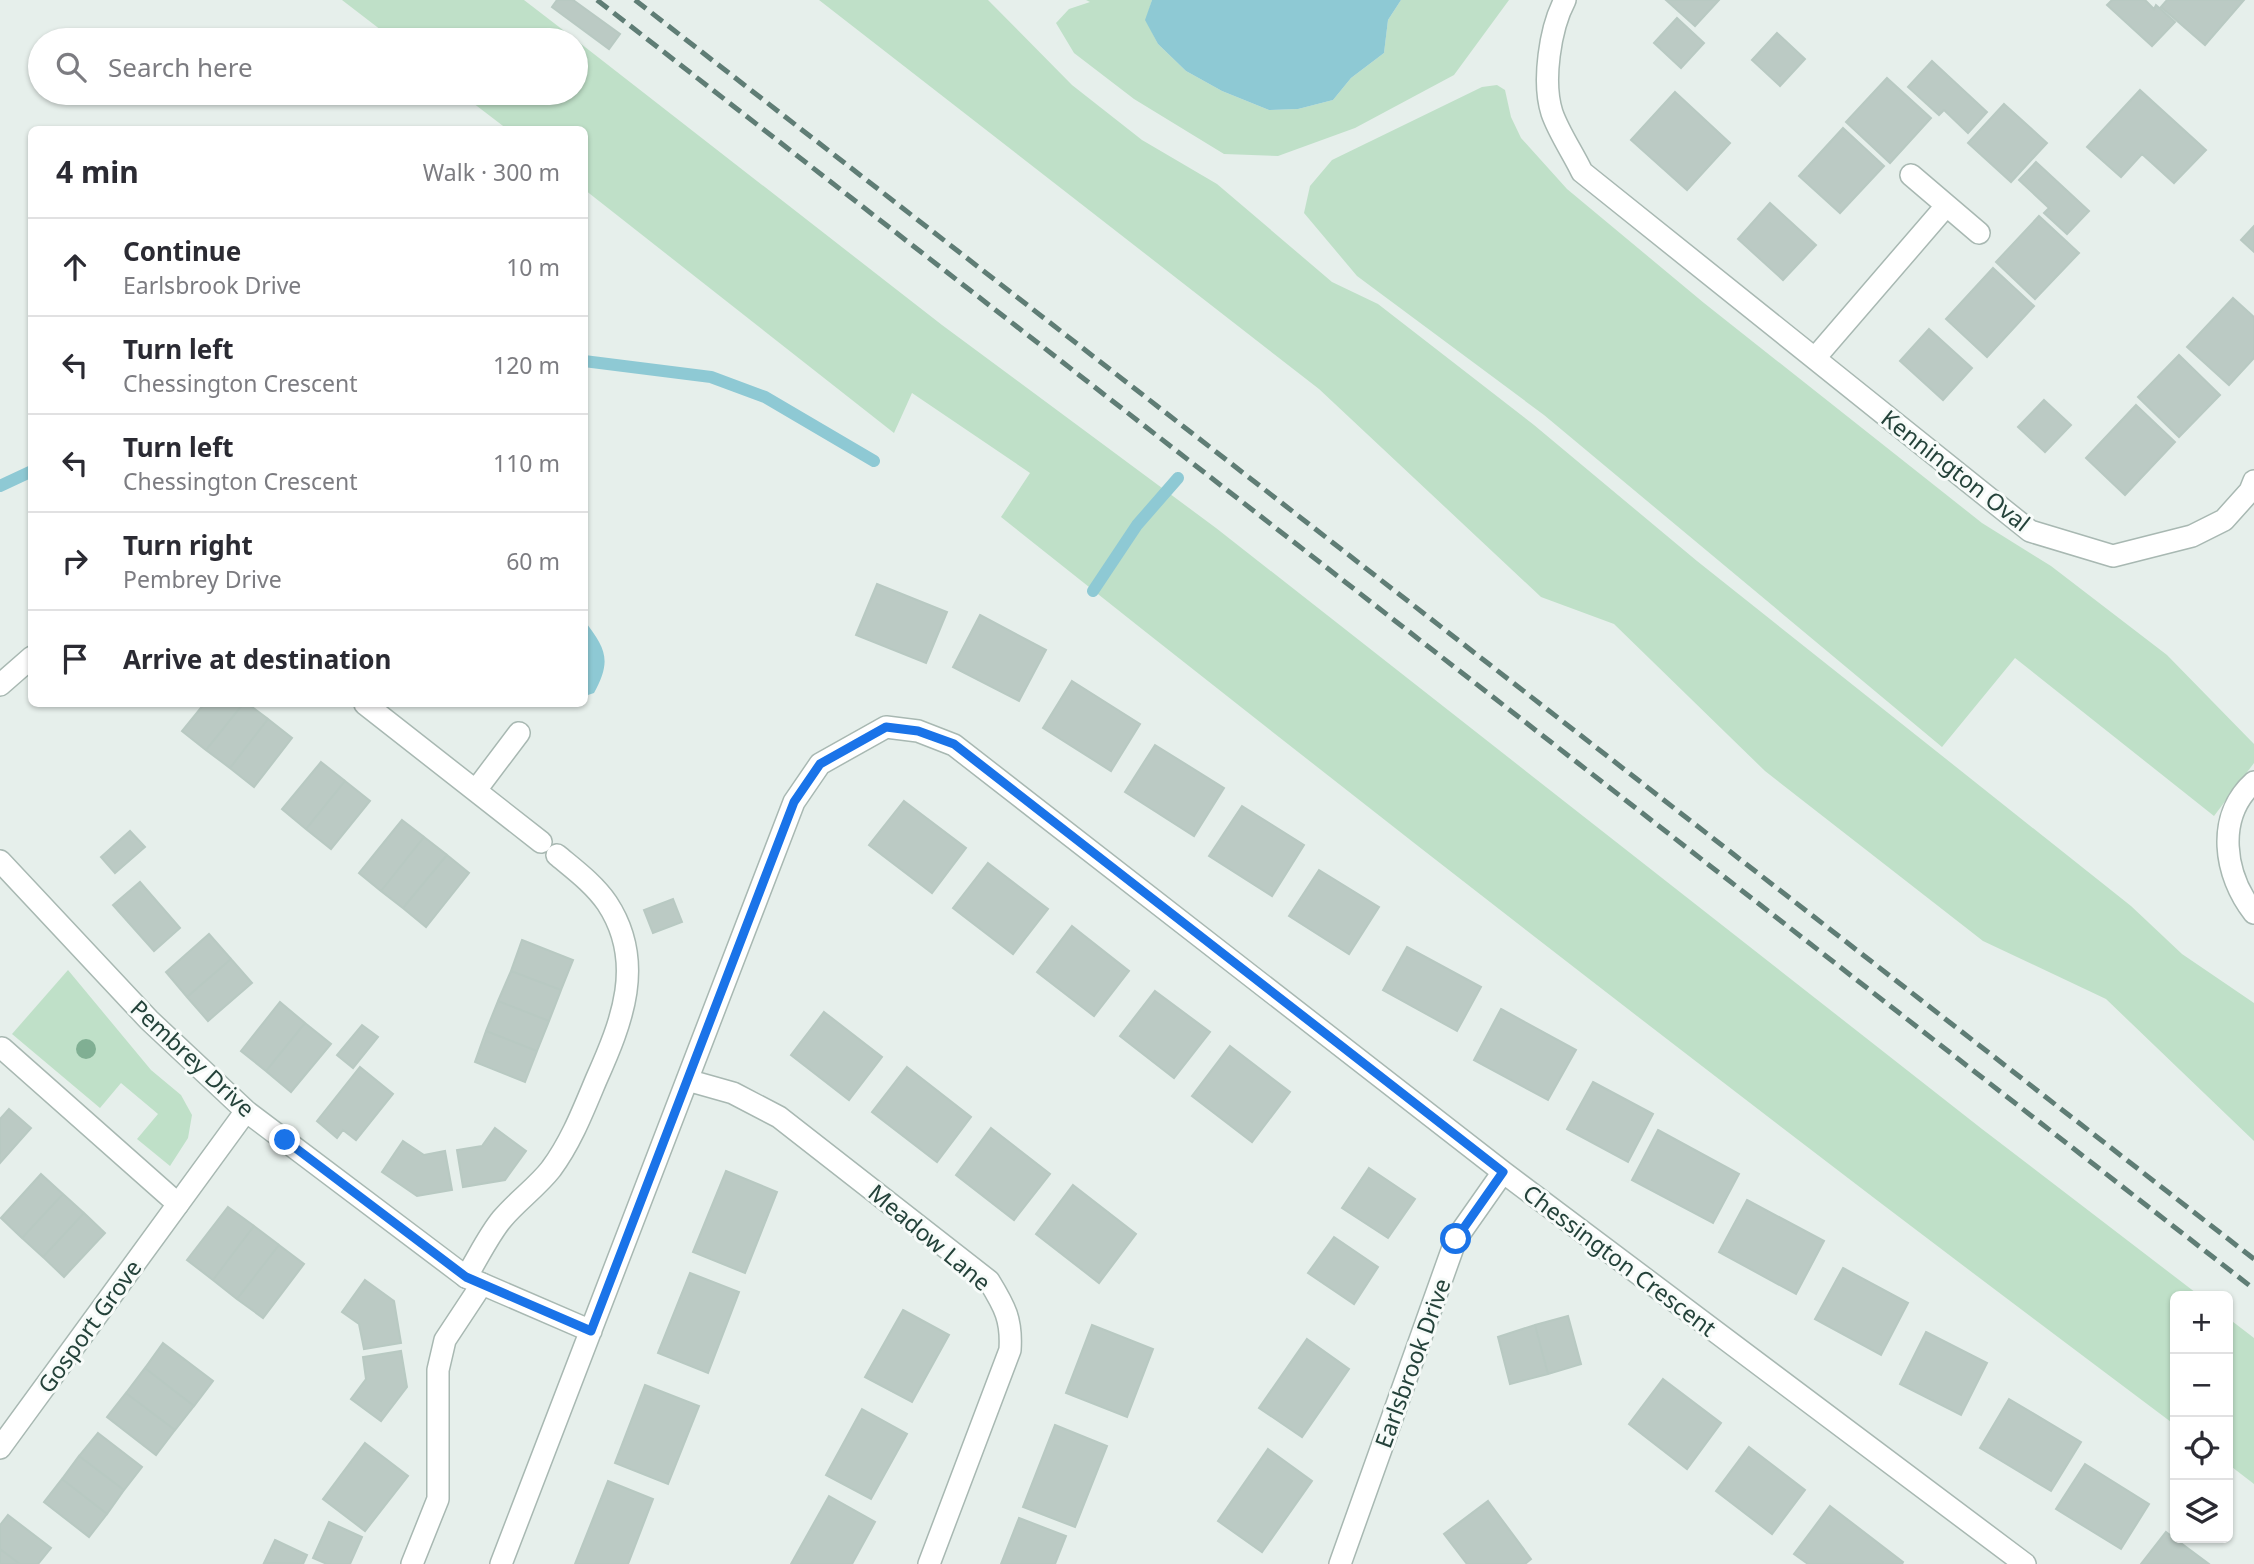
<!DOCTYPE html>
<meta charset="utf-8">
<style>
body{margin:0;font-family:"Noto Sans",sans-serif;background:#f7f7f7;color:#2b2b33}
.controls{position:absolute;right:21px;bottom:21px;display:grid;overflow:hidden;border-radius:10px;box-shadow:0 2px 5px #0004}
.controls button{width:63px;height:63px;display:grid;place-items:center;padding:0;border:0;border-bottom:2px solid #e1e1e2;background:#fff;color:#2b2b33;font:35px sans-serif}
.stop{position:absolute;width:21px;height:21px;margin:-16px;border:5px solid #1a73e8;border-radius:50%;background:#fff}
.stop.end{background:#1a73e8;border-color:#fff;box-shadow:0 2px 7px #0008}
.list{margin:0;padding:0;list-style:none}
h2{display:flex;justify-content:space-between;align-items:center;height:91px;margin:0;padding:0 28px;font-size:30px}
h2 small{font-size:23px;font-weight:400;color:#7c7c81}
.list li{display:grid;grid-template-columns:46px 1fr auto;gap:21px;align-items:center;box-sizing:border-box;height:98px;padding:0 28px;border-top:2px solid #e1e1e2}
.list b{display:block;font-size:26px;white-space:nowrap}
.list p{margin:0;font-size:23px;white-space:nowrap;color:#7c7c81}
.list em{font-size:23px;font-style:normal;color:#7c7c81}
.icon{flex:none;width:38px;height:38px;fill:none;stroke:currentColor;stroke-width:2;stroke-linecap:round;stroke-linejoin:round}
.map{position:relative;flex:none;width:2254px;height:1564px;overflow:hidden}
.search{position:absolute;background:#fff;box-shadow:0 2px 5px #0004;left:28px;top:28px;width:560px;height:77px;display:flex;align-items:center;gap:18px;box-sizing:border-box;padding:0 24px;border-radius:38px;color:#7c7c81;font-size:26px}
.panel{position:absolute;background:#fff;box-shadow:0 2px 5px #0004;left:28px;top:126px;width:560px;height:581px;border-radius:10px}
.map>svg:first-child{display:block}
.green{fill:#bfe0c8}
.water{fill:#8ec9d4}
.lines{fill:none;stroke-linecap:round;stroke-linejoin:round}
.stream{stroke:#8ec9d4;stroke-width:12}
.building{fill:#bbcac4;stroke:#b8c9c2;stroke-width:2}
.service-casing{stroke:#a8b8b2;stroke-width:24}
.minor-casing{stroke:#a8b8b2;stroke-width:24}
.service{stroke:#fff;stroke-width:21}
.minor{stroke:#fff;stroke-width:21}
.rail{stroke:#5f7d75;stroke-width:5;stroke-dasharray:14 7;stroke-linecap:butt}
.tree{fill:#80af93}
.route{stroke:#1a73e8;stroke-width:9}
.labels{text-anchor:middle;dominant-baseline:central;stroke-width:6;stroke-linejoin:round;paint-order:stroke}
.street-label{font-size:23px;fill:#24423a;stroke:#f7fbf9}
</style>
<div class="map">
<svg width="2254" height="1564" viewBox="0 0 2254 1564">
<rect width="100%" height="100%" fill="#e6efeb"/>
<path class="green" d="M342 0H524L576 40H394Z
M819 0H988L1072 85 1142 140 1217 184 1332 282 1378 304 1534 425 1697 561 2131 906 2182 954 2254 1003V1141L2106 999 1983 941 1765 771 1614 624 1541 597 1319 389Z
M1086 0H1152L1146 20 1158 44 1186 71 1222 91 1269 110 1298 109 1333 100 1351 78 1384 53 1388 20 1401 0H1509L1454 75 1355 128 1278 156 1224 154 1134 99 1074 53 1056 23 1069 9 1090 2Z
M576 40 942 325 1216 528 1982 1129 2200 1296H2175V1425C1779 1129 1388 825 1001 517L1030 473 912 393 894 433 585 190 584 130 507 129 460 93H576Z
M1497 85 1505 90 1511 117 1521 138 1567 189 1704 303 1982 523 2051 566 2167 655 2254 744V763L2214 816 2015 658 1942 747 1544 415 1357 276 1304 213 1310 186 1332 160 1482 87Z
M68 970 151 1070 181 1095 192 1115 188 1138 170 1166 137 1139 158 1114 121 1083 100 1108 12 1034Z
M2228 1318 2254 1338V1484L2228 1464Z"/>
<path class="water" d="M1152 0H1401L1388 20 1384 53 1351 78 1333 100 1298 109 1269 110 1222 91 1186 71 1158 44 1145 20Z
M584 620C606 649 612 660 594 693L585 696Z"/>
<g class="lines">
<path class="stream" d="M584 361 711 377 765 397 874 461
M0 486 32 471
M1093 591 1137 525 1178 478"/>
</g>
<path class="building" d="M557 0H573L620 34 609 49 552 7Z
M1666 0H1719L1695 26Z
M2112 0H2145L2154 9 2156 5 2175 22 2152 46 2107 5Z
M2167 0H2244L2205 45 2161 7Z
M1677 18 1704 43 1681 68 1654 43Z
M1777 33 1805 59 1780 86 1752 60Z
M1932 61 1987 112 1968 133 1944 110 1939 115 1908 87Z
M1887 78 1931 118 1890 163 1846 122Z
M2140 90 2206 150 2174 183 2142 154 2121 177 2087 147Z
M1675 92 1730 143 1687 190 1631 140Z
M2004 104 2047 143 2011 182 1968 143Z
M1843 128 1884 166 1840 213 1799 176Z
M2036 162 2089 211 2067 234 2044 213 2049 208 2019 180Z
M1770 203 1816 245 1783 280 1738 239Z
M2039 216 2079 253 2035 299 1996 262Z
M2254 226V252L2241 240Z
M1993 268 2034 306 1987 357 1946 319Z
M2233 298 2254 317V358L2229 385 2187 347Z
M1929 329 1972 368 1943 400 1900 361Z
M2179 355 2220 395 2179 437 2138 397Z
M2044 400 2071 425 2045 452 2018 427Z
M2136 405 2175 442 2125 495 2086 458Z
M877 584 947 612 926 663 856 635Z
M980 615 1046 650 1019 701 953 667Z
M1072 681 1140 724 1111 771 1043 728Z
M204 704H243L206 750 182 731Z
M243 704H248L268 719 230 768 206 750Z
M268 719 292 738 254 787 230 768Z
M1155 745 1224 788 1194 836 1125 792Z
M321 762 345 781 306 829 282 809Z
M345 781 370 801 331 849 306 829Z
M904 801 966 848 932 893 869 845Z
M1242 806 1304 845 1272 896 1209 856Z
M402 820 424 837 381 891 359 873Z
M130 831 145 847 115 873 101 857Z
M424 837 447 855 403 908 381 891Z
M447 855 469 873 426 927 403 908Z
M988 863 1048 909 1013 954 953 908Z
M1319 870 1379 907 1349 954 1289 916Z
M140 882 180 928 154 951 113 905Z
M673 899 682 922 653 933 644 910Z
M1072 926 1129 971 1094 1016 1037 972Z
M209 934 231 959 187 997 166 972Z
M522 940 573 960 561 990 511 971Z
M1407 947 1481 987 1457 1031 1383 990Z
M231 959 252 983 208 1021 187 997Z
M511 971 561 990 549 1021 498 1001Z
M1155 991 1210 1032 1174 1078 1120 1036Z
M498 1001 549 1021 537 1051 486 1031Z
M280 1002 305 1023 266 1071 241 1051Z
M1501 1009 1576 1050 1548 1100 1474 1060Z
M824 1012 882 1057 849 1100 791 1055Z
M305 1023 331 1044 291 1092 266 1071Z
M362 1025 378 1037 353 1068 337 1055Z
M486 1031 537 1051 525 1082 475 1062Z
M1230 1046 1290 1092 1252 1142 1192 1096Z
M360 1067 393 1094 356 1140 343 1130 337 1138 317 1121Z
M907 1067 971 1117 937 1162 872 1112Z
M1593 1082 1653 1114 1628 1162 1567 1129Z
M9 1109 31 1128 0 1163V1119Z
M495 1128 526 1151 505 1180 463 1187 457 1150 482 1146Z
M991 1128 1050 1174 1014 1220 956 1175Z
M1658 1130 1739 1174 1713 1223 1632 1180Z
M403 1141 424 1155 445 1151 452 1190 417 1196 382 1172Z
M1369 1168 1415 1199 1388 1238 1342 1208Z
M726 1171 777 1192 745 1273 693 1252Z
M41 1174 63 1194 22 1238 1 1218Z
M1073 1185 1136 1234 1099 1283 1036 1234Z
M63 1194 84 1213 43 1257 22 1238Z
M1747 1200 1824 1241 1796 1294 1719 1252Z
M228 1207 254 1226 213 1280 187 1260Z
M84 1213 105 1233 64 1277 43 1257Z
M254 1226 279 1245 237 1299 213 1280Z
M1334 1237 1378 1267 1354 1304 1308 1273Z
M279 1245 304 1264 263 1318 237 1299Z
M1843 1268 1908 1303 1881 1355 1815 1319Z
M690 1273 739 1292 708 1373 658 1353Z
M365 1280 394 1301 401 1343 364 1349 359 1324 342 1312Z
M903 1310 949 1335 912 1402 865 1377Z
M1568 1316 1581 1364 1548 1374 1535 1325Z
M1092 1325 1153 1349 1127 1417 1066 1393Z
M1535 1325 1548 1374 1510 1384 1498 1337Z
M1926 1332 1987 1363 1961 1415 1900 1384Z
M1307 1339 1349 1369 1302 1437 1259 1408Z
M163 1343 213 1381 194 1406 145 1368Z
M401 1351 407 1387 381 1421 351 1399 366 1379 363 1357Z
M145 1368 194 1406 175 1430 126 1393Z
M1663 1379 1721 1423 1687 1469 1629 1424Z
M645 1385 699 1406 668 1484 615 1463Z
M126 1393 175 1430 156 1455 107 1417Z
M2009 1399 2081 1442 2051 1491 1980 1448Z
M862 1409 907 1434 871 1499 826 1475Z
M1055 1425 1107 1446 1075 1527 1023 1507Z
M98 1433 142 1467 124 1490 79 1456Z
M365 1443 408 1476 365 1531 323 1499Z
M1749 1447 1805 1490 1772 1534 1716 1491Z
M1268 1449 1312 1481 1262 1552 1218 1521Z
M79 1456 124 1490 107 1514 62 1479Z
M2085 1464 2149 1504 2121 1549 2056 1509Z
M62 1479 107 1514 89 1537 44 1502Z
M608 1481 653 1499 628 1564H575Z
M829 1496 875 1522 852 1564H791Z
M1488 1501 1531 1559 1525 1564H1467L1444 1534Z
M1830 1506 1903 1562 1902 1564H1808L1794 1554Z
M8 1515 51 1548 38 1564H20L0 1549V1525Z
M1019 1518 1066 1536 1055 1564H1001Z
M329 1522 362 1537 350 1564H327L313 1558Z
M2166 1532 2209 1564H2141Z
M275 1540 307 1555 303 1564 264 1563Z
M0 1549 20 1564H0Z"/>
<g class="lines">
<defs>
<path id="service" d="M2254 782C2215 817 2224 875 2254 913
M2 1048 178 1204
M466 1277C478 1258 488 1236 502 1219 517 1201 537 1187 551 1169 571 1142 583 1111 596 1080 622 1022 646 962 607 903 594 884 575 870 557 855
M412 1564 438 1499V1370L445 1340 482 1284"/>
<path id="minor" d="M1565 0C1550 28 1542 82 1552 113 1559 133 1573 153 1582 172L2030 531 2113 556 2192 536 2224 520 2250 491 2254 481
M1911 175 1979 233
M1815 358 1946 206
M0 685 32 657
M365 704 541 842
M476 790 519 733
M0 861 149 1020 246 1111 466 1277 591 1331
M687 1080 733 1093 779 1117 989 1281C1005 1307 1012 1320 1010 1350L929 1564
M0 1448 246 1111
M501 1564 794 802 820 764 886 727 918 731 954 745 1503 1172 2025 1564
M1340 1564 1456 1239 1503 1172"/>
</defs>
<use href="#service" class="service-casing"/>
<use href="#minor" class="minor-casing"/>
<use href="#service" class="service"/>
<use href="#minor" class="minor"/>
<path class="rail" d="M597 0 2254 1289
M635 0 2254 1259"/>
</g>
<circle class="tree" cx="86" cy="1049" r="10"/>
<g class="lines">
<path class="route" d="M285 1140 466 1277 591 1331 794 802 820 764 886 727 918 731 954 744 1503 1172 1456 1239"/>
</g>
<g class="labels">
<g class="street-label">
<text transform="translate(1956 470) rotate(38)">Kennington Oval</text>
<text transform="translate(193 1058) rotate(43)">Pembrey Drive</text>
<text transform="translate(930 1237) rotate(40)">Meadow Lane</text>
<text transform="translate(1620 1260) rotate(37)">Chessington Crescent</text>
<text transform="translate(89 1326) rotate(-54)">Gosport Grove</text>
<text transform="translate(1412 1363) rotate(-70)">Earlsbrook Drive</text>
</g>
</g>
</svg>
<div class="controls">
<button>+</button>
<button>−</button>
<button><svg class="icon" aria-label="locate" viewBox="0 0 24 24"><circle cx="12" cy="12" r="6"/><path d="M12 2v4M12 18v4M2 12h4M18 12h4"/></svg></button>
<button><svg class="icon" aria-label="layers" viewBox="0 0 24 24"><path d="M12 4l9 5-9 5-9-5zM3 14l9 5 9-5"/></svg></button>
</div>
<div class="stop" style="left:1456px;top:1239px"></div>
<div class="stop end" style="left:285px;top:1140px"></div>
<div class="search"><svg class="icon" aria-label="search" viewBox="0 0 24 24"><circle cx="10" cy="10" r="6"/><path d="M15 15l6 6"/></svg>Search here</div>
<section class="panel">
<h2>4 min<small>Walk · 300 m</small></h2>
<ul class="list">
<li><svg class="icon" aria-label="ahead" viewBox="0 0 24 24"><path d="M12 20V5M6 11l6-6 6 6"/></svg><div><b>Continue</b><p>Earlsbrook Drive</p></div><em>10 m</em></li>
<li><svg class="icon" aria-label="left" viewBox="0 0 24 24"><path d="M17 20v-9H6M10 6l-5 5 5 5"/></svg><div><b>Turn left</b><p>Chessington Crescent</p></div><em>120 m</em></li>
<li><svg class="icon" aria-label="left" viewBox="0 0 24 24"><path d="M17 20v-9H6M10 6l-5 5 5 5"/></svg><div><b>Turn left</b><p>Chessington Crescent</p></div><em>110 m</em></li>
<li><svg class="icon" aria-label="right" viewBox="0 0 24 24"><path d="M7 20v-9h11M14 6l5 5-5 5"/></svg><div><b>Turn right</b><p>Pembrey Drive</p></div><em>60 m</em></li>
<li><svg class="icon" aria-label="arrive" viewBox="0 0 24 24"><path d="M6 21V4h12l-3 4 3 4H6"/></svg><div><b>Arrive at destination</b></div></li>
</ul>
</section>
</div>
